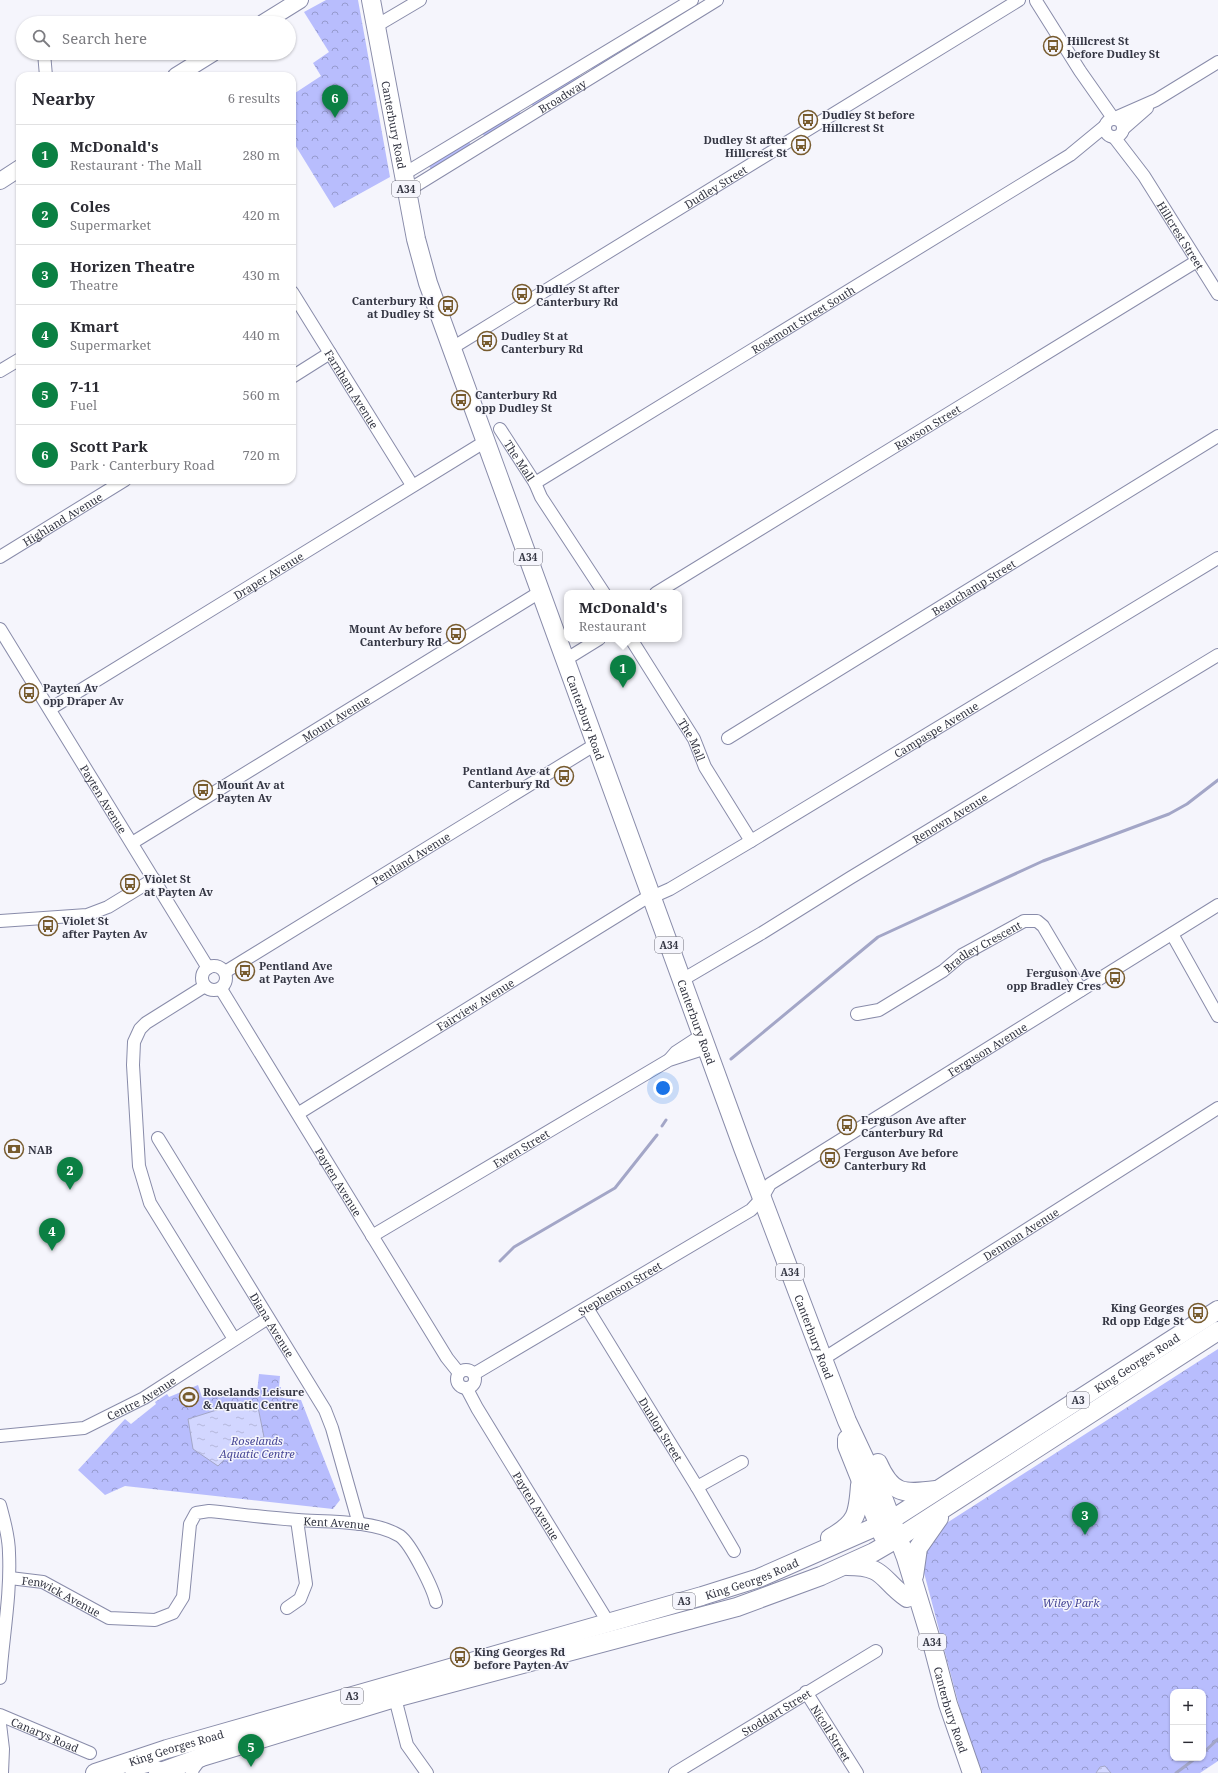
<!DOCTYPE html>
<meta charset="utf-8">
<style>
body{margin:0;font-family:"Noto Serif",serif;background:#f2f2f3;color:#2b2b33}
.controls{position:absolute;right:12px;bottom:12px;display:grid;overflow:hidden;border-radius:8px;box-shadow:0 1px 3px #0004}
.controls button{width:36px;height:36px;display:grid;place-items:center;padding:0;border:0;border-bottom:1px solid #e1e1e2;background:#fff;color:#2b2b33;font:20px sans-serif}
.you{position:absolute;left:663px;top:1088px;width:14px;height:14px;margin:-10px;border:3px solid #fff;border-radius:50%;background:#1a73e8;box-shadow:0 0 0 6px #1a73e833}
.badge{display:grid;place-items:center;width:26px;height:26px;border-radius:50%;background:#0b8043;color:#fff;font-size:13px;font-weight:700}
.pin{position:absolute;translate:-50% -33px;filter:drop-shadow(0 1px 2px #0008)}
.pin::after{content:'';position:absolute;top:21px;width:14px;height:12px;background:inherit;clip-path:polygon(0 0,100% 0,50% 100%)}
.popup{position:absolute;left:564px;top:590px;width:118px;height:52px;box-sizing:border-box;display:grid;place-content:center;border-radius:8px;background:#fff;filter:drop-shadow(0 1px 3px #0005);font-size:13px;white-space:nowrap;color:#7c7c81}
.popup b{font-size:15px;color:#2b2b33}
.popup::after{content:'';position:absolute;left:50%;top:100%;margin-left:-8px;border:8px solid transparent;border-top-color:#fff}
.list{margin:0;padding:0;list-style:none}
h2{display:flex;justify-content:space-between;align-items:center;height:52px;margin:0;padding:0 16px;font-size:17px}
h2 small{font-size:13px;font-weight:400;color:#7c7c81}
.list li{display:grid;grid-template-columns:26px 1fr auto;gap:12px;align-items:center;box-sizing:border-box;height:60px;padding:0 16px;border-top:1px solid #e1e1e2}
.list b{display:block;font-size:15px;white-space:nowrap}
.list p{margin:0;font-size:13px;white-space:nowrap;color:#7c7c81}
.list em{font-size:13px;font-style:normal;color:#7c7c81}
.icon{flex:none;width:22px;height:22px;fill:none;stroke:currentColor;stroke-width:2;stroke-linecap:round;stroke-linejoin:round}
.map{position:relative;flex:none;width:1218px;height:1773px;overflow:hidden}
.search{position:absolute;background:#fff;box-shadow:0 1px 3px #0004;left:16px;top:16px;width:280px;height:44px;display:flex;align-items:center;gap:10px;box-sizing:border-box;padding:0 14px;border-radius:22px;color:#7c7c81;font-size:15px}
.panel{position:absolute;background:#fff;box-shadow:0 1px 3px #0004;left:16px;top:72px;width:280px;height:412px;border-radius:12px}
.map>svg:first-child{display:block}
.grass{fill:#b8bdfd}
.forest{fill:url(#forest-crowns);fill-rule:evenodd}
.water{fill:url(#water-ripples);stroke:#a3a6c7}
.lines{fill:none;stroke-linecap:round;stroke-linejoin:round}
.stream{stroke:#a3a6c7;stroke-width:3}
.minor-casing{stroke:#898caa;stroke-width:14}
.major-casing{stroke:#898caa;stroke-width:18}
.highway-casing{stroke:#898caa;stroke-width:20}
.minor{stroke:#fff;stroke-width:12}
.major{stroke:#fff;stroke-width:16}
.highway{stroke:#fff;stroke-width:18}
.labels{text-anchor:middle;dominant-baseline:central;stroke-width:3;stroke-linejoin:round;paint-order:stroke}
.shield{fill:#f5f5fc;stroke:#6e6f7a;stroke-width:1}
.shield-label{font-size:10px;font-weight:bold;fill:#343643}
.poi-label{font-size:11px;font-weight:bold;fill:#343643;stroke:#f5f5fc;text-anchor:start}
.street-label{font-size:11px;fill:#343643;stroke:#f5f5fc}
.park-label{font-size:11px;font-style:italic;fill:#484896;stroke:#f5f5fc}
</style>
<div class="map">
<svg width="1218" height="1773" viewBox="0 0 1218 1773">
<defs>
<pattern id="forest-crowns" width="20" height="18" patternUnits="userSpaceOnUse"><rect width="20" height="18" fill="#b8bdfd"/><path d="M2 6a3 3 0 1 1 6 0M12 15a3 3 0 1 1 6 0" fill="none" stroke="#969ace"/></pattern>
<pattern id="water-ripples" width="26" height="14" patternUnits="userSpaceOnUse"><rect width="26" height="14" fill="#d2d6ff"/><path d="M2 4q2-2 4 0t4 0M15 11q2-2 4 0t4 0" fill="none" stroke="#b5b8dc"/></pattern>
</defs>
<rect width="100%" height="100%" fill="#f5f5fc"/>
<path class="grass" d="M694 5 695 7 651 34 649 31Z
M636 39 638 42 593 70 591 67Z
M578 75 580 77 535 107 532 105V103Z
M519 111 521 114 485 137 482 133Z
M469 141 471 146 432 169 430 168 429 165Z"/>
<path class="forest" d="M326 0H358L390 177 334 208 292 140V95L321 76 313 63 329 52 304 12Z
M1218 1349V1761L1200 1773H978L972 1751 974 1750 962 1717 922 1565 928 1540 942 1526ZM1173 1692H1203V1758H1173Z
M259 1374 280 1376 279 1387H281L280 1392 284 1393 283 1398 301 1400 340 1500 333 1509 125 1486 105 1495 78 1470 125 1419 131 1424 156 1404 155 1402 167 1394 169 1397 198 1385 202 1397 228 1393 257 1392Z"/>
<path class="water" d="M258 1407 264 1437C243 1444 233 1450 218 1466L193 1449 188 1419 223 1408Z
M1105 1766 1111 1773H1096L1100 1767Z"/>
<g class="lines">
<path class="stream" d="M731 1059 878 937 1043 861 1169 814 1187 804 1218 780
M662 1126 666 1120
M500 1261 514 1247 615 1188 657 1135
M1203 1753 1218 1739
M1176 1773 1196 1758"/>
<defs>
<g id="minor">
<path d="M1036 1 1080 71 1113 118"/>
<path d="M376 26 420 0"/>
<path d="M44 53 46 76"/>
<path d="M1115 118 1156 100 1218 62"/>
<circle cx="1114" cy="128" r="9"/>
<path d="M1123 129 1147 108"/>
<path id="s1" d="M1114 137 1144 176 1218 294"/>
<path d="M404 174 692 0"/>
<path id="s2" d="M407 191 717 0"/>
<path id="s3" d="M292 292 412 485"/>
<path id="s4" d="M452 348 1019 0"/>
<path d="M0 371 20 359"/>
<path d="M292 377 330 353"/>
<path id="s5" d="M500 429 535 483 541 497 604 593"/>
<path id="s6" d="M535 483 1070 155 1104 127"/>
<path id="s7" d="M0 557 125 480"/>
<path id="s8" d="M656 593 1197 261"/>
<path id="s9" d="M0 629 208 968"/>
<path id="s10" d="M631 639 694 739 705 767 751 841"/>
<path d="M565 660 599 639"/>
<path id="s11" d="M50 709 486 441"/>
<path id="s12" d="M728 738 1218 436"/>
<path id="s13" d="M132 843 540 592"/>
<path id="s14" d="M652 897 670 889 751 841 1218 558"/>
<path d="M0 921 87 915 108 907 154 879"/>
<path d="M1172 934 1218 1016"/>
<circle cx="214" cy="978" r="12"/>
<path id="s15" d="M225 972 596 744"/>
<path id="s16" d="M682 980 762 933 850 878 1218 655"/>
<path d="M205 986 146 1023 140 1029 134 1042 133 1065 139 1166 150 1203 234 1339"/>
<path id="s17" d="M221 989 447 1358 459 1373"/>
<path id="s18" d="M857 1014 879 1010 943 971 962 955 975 948 1024 921H1037L1043 926 1081 990"/>
<path d="M670 1059 676 1052 702 1035"/>
<path id="s19" d="M299 1113 651 895"/>
<path id="s20" d="M158 1138 325 1410 332 1428 359 1524"/>
<path id="s21" d="M372 1236 669 1060 706 1048"/>
<path id="s22" d="M587 1308 697 1487 734 1551"/>
<path id="s23" d="M823 1359 1218 1108"/>
<circle cx="466" cy="1379" r="9"/>
<path id="s24" d="M474 1374 751 1210 762 1198 770 1184 1218 905"/>
<path id="s25" d="M467 1389 477 1408 608 1622"/>
<path id="s26" d="M0 1436 84 1428 144 1398 268 1318"/>
<path d="M697 1487 742 1462"/>
<path d="M0 1505C4 1520 9 1536 9 1553 11 1594 3 1636 0 1678"/>
<path id="s27" d="M10 1578 43 1582 109 1618 155 1620 173 1613 183 1597 190 1524 196 1513 209 1511C239 1514 268 1518 298 1520 326 1522 375 1520 400 1536 411 1544 433 1588 436 1602"/>
<path d="M287 1608 300 1599 306 1584 297 1520"/>
<path id="s28" d="M806 1692 857 1773"/>
<path d="M395 1698 407 1745 427 1773"/>
<path id="s29" d="M0 1715 90 1753"/>
<path d="M0 1724 3 1749 2 1773"/>
<path d="M131 1770 152 1765 169 1772"/>
<path d="M192 1773 193 1769 202 1757"/>
<path id="s30" d="M675 1773 876 1651"/>
</g>
<path id="major" d="M263 23 300 0
M176 76 213 53
M0 181 20 168"/>
<g id="highway">
<path id="s31" d="M371 0 416 239 428 283 743 1148 823 1359 847 1421 884 1500 906 1558 932 1643 948 1704 972 1773"/>
<path d="M847 1439V1446L883 1536"/>
<path d="M878 1463C892 1495 904 1494 936 1490"/>
<path d="M830 1538C857 1523 858 1514 860 1485"/>
<path d="M847 1566C886 1566 880 1579 907 1598"/>
<path d="M914 1576 918 1548 939 1518"/>
<path id="s32" d="M95 1773 167 1749 702 1596 759 1578 891 1520 1218 1310"/>
<path d="M158 1773 202 1757 395 1698 737 1607 821 1576 874 1552 898 1538 1218 1331"/>
</g>
</defs>
<use href="#minor" class="minor-casing"/>
<use href="#major" class="major-casing"/>
<use href="#highway" class="highway-casing"/>
<use href="#minor" class="minor"/>
<use href="#major" class="major"/>
<use href="#highway" class="highway"/>
</g>
<defs>
<symbol id="bus-ring" viewBox="-11 -11 22 22"><circle r="9.5" fill="#f5f5fc" stroke="#775b2e" stroke-width="1.5"/><path d="M-5-6H5V4H4V6H2V4H-2V6H-4V4H-5ZM-3.5-4V0h7V-4ZM-3.5 1.2v1.5H-2V1.2ZM2 1.2v1.5H3.5V1.2Z" fill="#775b2e"/></symbol>
<symbol id="bank-ring" viewBox="-11 -11 22 22"><circle r="9.5" fill="#f5f5fc" stroke="#775b2e" stroke-width="1.5"/><path d="M-6-4H6V4H-6ZM0-2.3a2.3 2.3 0 1 0 0 4.6a2.3 2.3 0 1 0 0-4.6Z" fill="#775b2e"/></symbol>
<symbol id="stadium-ring" viewBox="-11 -11 22 22"><circle r="9.5" fill="#f5f5fc" stroke="#775b2e" stroke-width="1.5"/><path d="M0-5a6.5 5 0 1 0 0 10a6.5 5 0 1 0 0-10ZM-3.5-1.8h7v3.6h-7Z" fill="#775b2e"/></symbol>
</defs>
<g fill-rule="evenodd">
<use href="#bus-ring" x="1042" y="35" width="22" height="22"/>
<use href="#bus-ring" x="797" y="109" width="22" height="22"/>
<use href="#bus-ring" x="790" y="134" width="22" height="22"/>
<use href="#bus-ring" x="511" y="283" width="22" height="22"/>
<use href="#bus-ring" x="437" y="295" width="22" height="22"/>
<use href="#bus-ring" x="476" y="330" width="22" height="22"/>
<use href="#bus-ring" x="450" y="389" width="22" height="22"/>
<use href="#bus-ring" x="445" y="623" width="22" height="22"/>
<use href="#bus-ring" x="18" y="682" width="22" height="22"/>
<use href="#bus-ring" x="553" y="765" width="22" height="22"/>
<use href="#bus-ring" x="192" y="779" width="22" height="22"/>
<use href="#bus-ring" x="119" y="873" width="22" height="22"/>
<use href="#bus-ring" x="37" y="915" width="22" height="22"/>
<use href="#bus-ring" x="234" y="960" width="22" height="22"/>
<use href="#bus-ring" x="1104" y="967" width="22" height="22"/>
<use href="#bus-ring" x="836" y="1114" width="22" height="22"/>
<use href="#bank-ring" x="3" y="1138" width="22" height="22"/>
<use href="#bus-ring" x="819" y="1147" width="22" height="22"/>
<use href="#bus-ring" x="1187" y="1302" width="22" height="22"/>
<use href="#stadium-ring" x="178" y="1386" width="22" height="22"/>
<use href="#bus-ring" x="449" y="1646" width="22" height="22"/>
</g>
<g class="labels">
<g class="shield">
<rect x="392" y="181" width="28" height="16" rx="3"/>
<rect x="514" y="549" width="28" height="16" rx="3"/>
<rect x="655" y="937" width="28" height="16" rx="3"/>
<rect x="776" y="1264" width="28" height="16" rx="3"/>
<rect x="1067" y="1392" width="22" height="16" rx="3"/>
<rect x="673" y="1593" width="22" height="16" rx="3"/>
<rect x="918" y="1634" width="28" height="16" rx="3"/>
<rect x="341" y="1688" width="22" height="16" rx="3"/>
</g>
<g class="shield-label">
<text x="406" y="189">A34</text>
<text x="528" y="557">A34</text>
<text x="669" y="945">A34</text>
<text x="790" y="1272">A34</text>
<text x="1078" y="1400">A3</text>
<text x="684" y="1601">A3</text>
<text x="932" y="1642">A34</text>
<text x="352" y="1696">A3</text>
</g>
<g class="poi-label">
<text x="1067" y="40">Hillcrest St<tspan x="1067" dy="13">before Dudley St</tspan></text>
<text x="822" y="114">Dudley St before<tspan x="822" dy="13">Hillcrest St</tspan></text>
<text x="787" y="139" text-anchor="end">Dudley St after<tspan x="787" dy="13">Hillcrest St</tspan></text>
<text x="536" y="288">Dudley St after<tspan x="536" dy="13">Canterbury Rd</tspan></text>
<text x="434" y="300" text-anchor="end">Canterbury Rd<tspan x="434" dy="13">at Dudley St</tspan></text>
<text x="501" y="335">Dudley St at<tspan x="501" dy="13">Canterbury Rd</tspan></text>
<text x="475" y="394">Canterbury Rd<tspan x="475" dy="13">opp Dudley St</tspan></text>
<text x="442" y="628" text-anchor="end">Mount Av before<tspan x="442" dy="13">Canterbury Rd</tspan></text>
<text x="43" y="687">Payten Av<tspan x="43" dy="13">opp Draper Av</tspan></text>
<text x="550" y="770" text-anchor="end">Pentland Ave at<tspan x="550" dy="13">Canterbury Rd</tspan></text>
<text x="217" y="784">Mount Av at<tspan x="217" dy="13">Payten Av</tspan></text>
<text x="144" y="878">Violet St<tspan x="144" dy="13">at Payten Av</tspan></text>
<text x="62" y="920">Violet St<tspan x="62" dy="13">after Payten Av</tspan></text>
<text x="259" y="965">Pentland Ave<tspan x="259" dy="13">at Payten Ave</tspan></text>
<text x="1101" y="972" text-anchor="end">Ferguson Ave<tspan x="1101" dy="13">opp Bradley Cres</tspan></text>
<text x="861" y="1119">Ferguson Ave after<tspan x="861" dy="13">Canterbury Rd</tspan></text>
<text x="28" y="1149">NAB</text>
<text x="844" y="1152">Ferguson Ave before<tspan x="844" dy="13">Canterbury Rd</tspan></text>
<text x="1184" y="1307" text-anchor="end">King Georges<tspan x="1184" dy="13">Rd opp Edge St</tspan></text>
<text x="203" y="1391">Roselands Leisure<tspan x="203" dy="13">&amp; Aquatic Centre</tspan></text>
<text x="474" y="1651">King Georges Rd<tspan x="474" dy="13">before Payten Av</tspan></text>
</g>
<g class="street-label">
<text stroke="none"><textPath href="#s2" startOffset="182">Broadway</textPath></text>
<text stroke="none"><textPath href="#s31" startOffset="127">Canterbury Road</textPath></text>
<text stroke="none"><textPath href="#s4" startOffset="309">Dudley Street</textPath></text>
<text stroke="none"><textPath href="#s1" startOffset="119">Hillcrest Street</textPath></text>
<text stroke="none"><textPath href="#s6" startOffset="314">Rosemont Street South</textPath></text>
<text stroke="none"><textPath href="#s3" startOffset="114">Farnham Avenue</textPath></text>
<text stroke="none"><textPath href="#s8" startOffset="318">Rawson Street</textPath></text>
<text stroke="none"><textPath href="#s5" startOffset="37">The Mall</textPath></text>
<text stroke="none"><textPath href="#s7" startOffset="73">Highland Avenue</textPath></text>
<text stroke="none"><textPath href="#s11" startOffset="256">Draper Avenue</textPath></text>
<text stroke="none"><textPath href="#s12" startOffset="288">Beauchamp Street</textPath></text>
<text stroke="none"><textPath href="#s31" startOffset="751">Canterbury Road</textPath></text>
<text stroke="none"><textPath href="#s13" startOffset="239">Mount Avenue</textPath></text>
<text stroke="none"><textPath href="#s14" startOffset="330">Campaspe Avenue</textPath></text>
<text stroke="none"><textPath href="#s10" startOffset="118">The Mall</textPath></text>
<text stroke="none"><textPath href="#s9" startOffset="199">Payten Avenue</textPath></text>
<text stroke="none"><textPath href="#s16" startOffset="313">Renown Avenue</textPath></text>
<text stroke="none"><textPath href="#s15" startOffset="218">Pentland Avenue</textPath></text>
<text stroke="none"><textPath href="#s18" startOffset="144">Bradley Crescent</textPath></text>
<text stroke="none"><textPath href="#s19" startOffset="207">Fairview Avenue</textPath></text>
<text stroke="none"><textPath href="#s31" startOffset="1075">Canterbury Road</textPath></text>
<text stroke="none"><textPath href="#s24" startOffset="610">Ferguson Avenue</textPath></text>
<text stroke="none"><textPath href="#s21" startOffset="173">Ewen Street</textPath></text>
<text stroke="none"><textPath href="#s17" startOffset="226">Payten Avenue</textPath></text>
<text stroke="none"><textPath href="#s23" startOffset="234">Denman Avenue</textPath></text>
<text stroke="none"><textPath href="#s24" startOffset="169">Stephenson Street</textPath></text>
<text stroke="none"><textPath href="#s20" startOffset="219">Diana Avenue</textPath></text>
<text stroke="none"><textPath href="#s31" startOffset="1411">Canterbury Road</textPath></text>
<text stroke="none"><textPath href="#s32" startOffset="1128">King Georges Road</textPath></text>
<text stroke="none"><textPath href="#s26" startOffset="149">Centre Avenue</textPath></text>
<text stroke="none"><textPath href="#s22" startOffset="142">Dunlop Street</textPath></text>
<text stroke="none"><textPath href="#s25" startOffset="136">Payten Avenue</textPath></text>
<text stroke="none"><textPath href="#s27" startOffset="420">Kent Avenue</textPath></text>
<text stroke="none"><textPath href="#s32" startOffset="685">King Georges Road</textPath></text>
<text stroke="none"><textPath href="#s27" startOffset="55">Fenwick Avenue</textPath></text>
<text stroke="none"><textPath href="#s31" startOffset="1809">Canterbury Road</textPath></text>
<text stroke="none"><textPath href="#s30" startOffset="118">Stoddart Street</textPath></text>
<text stroke="none"><textPath href="#s28" startOffset="48">Nicoll Street</textPath></text>
<text stroke="none"><textPath href="#s29" startOffset="49">Canarys Road</textPath></text>
<text stroke="none"><textPath href="#s32" startOffset="85">King Georges Road</textPath></text>
</g>
<g class="park-label">
<text x="257" y="1440">Roselands<tspan x="257" dy="13">Aquatic Centre</tspan></text>
<text x="1071" y="1602">Wiley Park</text>
</g>
</g>
</svg>
<div class="controls">
<button>+</button>
<button>−</button>
</div>
<div class="you"></div>
<div class="pin badge" style="left:623px;top:688px">1</div>
<div class="popup"><b>McDonald's</b>Restaurant</div>
<div class="pin badge" style="left:70px;top:1190px">2</div>
<div class="pin badge" style="left:1085px;top:1535px">3</div>
<div class="pin badge" style="left:52px;top:1251px">4</div>
<div class="pin badge" style="left:251px;top:1767px">5</div>
<div class="pin badge" style="left:335px;top:118px">6</div>
<div class="search"><svg class="icon" aria-label="search" viewBox="0 0 24 24"><circle cx="10" cy="10" r="6"/><path d="M15 15l6 6"/></svg>Search here</div>
<section class="panel">
<h2>Nearby<small>6 results</small></h2>
<ul class="list">
<li><span class="badge">1</span><div><b>McDonald's</b><p>Restaurant · The Mall</p></div><em>280 m</em></li>
<li><span class="badge">2</span><div><b>Coles</b><p>Supermarket</p></div><em>420 m</em></li>
<li><span class="badge">3</span><div><b>Horizen Theatre</b><p>Theatre</p></div><em>430 m</em></li>
<li><span class="badge">4</span><div><b>Kmart</b><p>Supermarket</p></div><em>440 m</em></li>
<li><span class="badge">5</span><div><b>7-11</b><p>Fuel</p></div><em>560 m</em></li>
<li><span class="badge">6</span><div><b>Scott Park</b><p>Park · Canterbury Road</p></div><em>720 m</em></li>
</ul>
</section>
</div>
